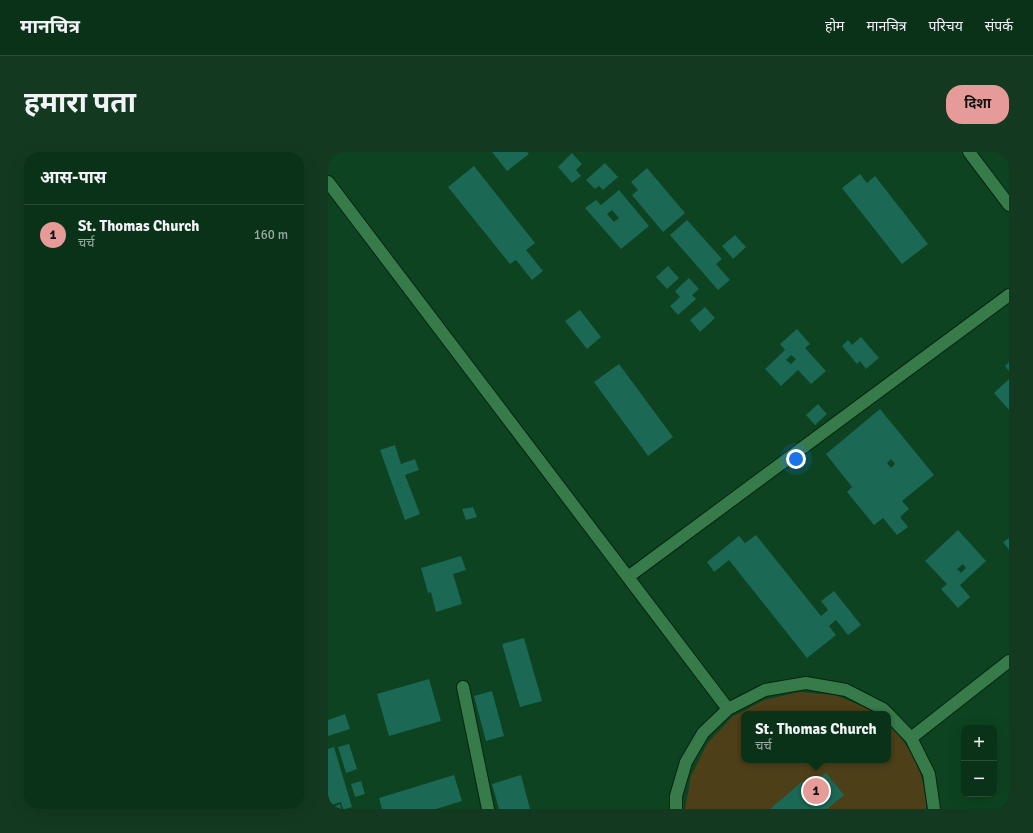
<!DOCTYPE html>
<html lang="hi">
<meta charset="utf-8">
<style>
body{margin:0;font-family:Signika,"Noto Sans Devanagari",sans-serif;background:#133a21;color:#f1f3f6}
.controls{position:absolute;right:12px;bottom:12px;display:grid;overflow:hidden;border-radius:8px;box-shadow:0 4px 16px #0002}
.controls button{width:36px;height:36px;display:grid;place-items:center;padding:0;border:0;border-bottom:1px solid #2a4d37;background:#0a3218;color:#f1f3f6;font:20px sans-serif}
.you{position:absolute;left:468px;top:307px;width:14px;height:14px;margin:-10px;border:3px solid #fff;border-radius:50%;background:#1a73e8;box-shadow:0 0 0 6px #1a73e833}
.badge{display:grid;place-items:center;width:26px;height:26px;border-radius:50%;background:#e69b98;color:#111;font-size:13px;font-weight:700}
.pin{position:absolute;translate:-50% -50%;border:2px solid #fff;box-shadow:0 1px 4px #0006}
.popup{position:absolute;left:413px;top:559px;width:150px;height:52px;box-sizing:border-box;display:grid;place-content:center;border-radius:8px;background:#0a3218;filter:drop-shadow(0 1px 3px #0005);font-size:13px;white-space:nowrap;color:#99aaa2}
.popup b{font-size:15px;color:#f1f3f6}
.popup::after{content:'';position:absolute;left:50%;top:100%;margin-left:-8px;border:8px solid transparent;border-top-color:#0a3218}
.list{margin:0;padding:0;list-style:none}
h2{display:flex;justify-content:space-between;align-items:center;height:52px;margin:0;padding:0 16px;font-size:17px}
h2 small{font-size:13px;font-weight:400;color:#99aaa2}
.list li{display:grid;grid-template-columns:26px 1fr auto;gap:12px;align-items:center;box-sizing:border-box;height:60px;padding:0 16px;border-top:1px solid #2a4d37}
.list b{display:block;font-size:15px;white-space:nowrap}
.list p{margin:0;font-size:13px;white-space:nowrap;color:#99aaa2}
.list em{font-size:13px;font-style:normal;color:#99aaa2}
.map{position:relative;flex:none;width:681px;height:657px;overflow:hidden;border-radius:16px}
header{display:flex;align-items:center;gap:24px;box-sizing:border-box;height:56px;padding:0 20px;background:#0a3218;border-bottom:1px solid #2a4d37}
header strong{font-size:19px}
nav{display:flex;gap:22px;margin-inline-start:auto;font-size:14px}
.intro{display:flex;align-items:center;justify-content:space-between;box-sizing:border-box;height:96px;padding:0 24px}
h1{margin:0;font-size:28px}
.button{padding:10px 18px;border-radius:16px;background:#e69b98;color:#111;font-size:14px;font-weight:700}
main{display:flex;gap:24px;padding:0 24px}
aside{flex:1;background:#0a3218;border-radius:16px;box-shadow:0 4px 16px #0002}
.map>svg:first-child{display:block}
.green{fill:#4d4019}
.building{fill:#1b6854;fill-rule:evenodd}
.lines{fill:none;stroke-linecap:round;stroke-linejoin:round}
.minor-casing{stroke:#02260f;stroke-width:14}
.minor{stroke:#387b4b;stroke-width:12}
</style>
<header>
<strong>मानचित्र</strong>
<nav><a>होम</a><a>मानचित्र</a><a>परिचय</a><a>संपर्क</a></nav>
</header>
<div class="intro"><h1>हमारा पता</h1><a class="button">दिशा</a></div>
<main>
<aside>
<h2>आस-पास<small></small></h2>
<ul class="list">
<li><span class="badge">1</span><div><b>St. Thomas Church</b><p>चर्च</p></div><em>160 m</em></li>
</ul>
</aside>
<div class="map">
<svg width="681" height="657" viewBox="0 0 681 657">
<rect width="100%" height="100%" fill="#0d4320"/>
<path class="green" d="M471 540 507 543 541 557 547 562H416V608H560V573C583 592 599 627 598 657H357L363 624 379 592 404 565 436 548Z"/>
<path class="building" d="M164 0H199L201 2 179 19Z
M244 1 254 12 248 18 253 24 244 31 230 15Z
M277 11 290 25 275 38 271 34 267 37 258 28Z
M146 14 207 91 198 98 215 119 204 128 188 108 182 112 120 35Z
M319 16 357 61 335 80 304 43 310 38 303 30Z
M532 22 539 31 547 24 600 92 574 112 514 36Z
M291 38 321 74 293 97 257 56 268 48 273 53ZM284 58 291 66 286 70 279 62Z
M359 68 394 107 388 112 402 128 390 138 342 83Z
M407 83 418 95 405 107 394 94Z
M340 114 351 126 339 137 328 125Z
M361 126 371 137 364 143 368 147 350 163 342 154 352 145 347 139Z
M377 155 387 166 372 180 362 168Z
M252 158 273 185 259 197 237 169Z
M469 177 482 192 477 196 498 219 483 232 470 218 453 234 437 217 457 198 452 192ZM463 203 468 207 463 212 458 208Z
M533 185 551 206 538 217 532 209 529 212 514 194 520 188 524 193Z
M681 210V219L677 214Z
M291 212 345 285 320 304 266 230Z
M681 227V258L666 241Z
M490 252 499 262 487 273 478 263Z
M552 257 606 323 574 349 581 357 572 365 580 375 569 383 555 366 546 373 519 340 524 335 498 302ZM563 307 567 312 563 316 559 311Z
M67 293 73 312 87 307 91 318 77 323 92 362 77 368 52 298Z
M145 355 149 365 138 368 134 357Z
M630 378 658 409 632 433 642 445 630 456 613 437 619 432 597 409ZM635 412 638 416 633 421 629 417Z
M428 383 493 464 500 458 493 449 506 439 533 473 520 483 508 468 501 474 508 483 479 506 401 408 386 420 379 410 411 384 417 391Z
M681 386V398L675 390Z
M133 404 138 418 125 422 134 452 108 460 103 440 100 441 93 416Z
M196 486 214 549 192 555 174 492Z
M101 527 113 569 61 584 49 542Z
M164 539 176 584 158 589 146 544Z
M17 562 22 577 0 584V568Z
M21 592 29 617 18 621 10 595Z
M6 595 24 655 17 657H15L13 650 0 654V597Z
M498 621 516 643 499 657H442L475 629 480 636Z
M126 623 134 649 108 657H54L51 646Z
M193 623 202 657H171L164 632Z
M33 629 37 642 27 645 23 632Z
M12 652 13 657H1Z"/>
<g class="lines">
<defs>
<path id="minor" d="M641 0 681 53
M0 30 400 557
M300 425 681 143
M135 535 160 657
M560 562 583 586 601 622 606 657
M583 586 681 509
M348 657V644L358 610 375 581 400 557 437 538 478 531 518 538 555 557 560 562"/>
</defs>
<use href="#minor" class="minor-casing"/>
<use href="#minor" class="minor"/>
</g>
</svg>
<div class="controls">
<button>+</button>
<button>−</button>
</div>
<div class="you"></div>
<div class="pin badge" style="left:488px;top:639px">1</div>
<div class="popup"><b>St. Thomas Church</b>चर्च</div>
</div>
</main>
